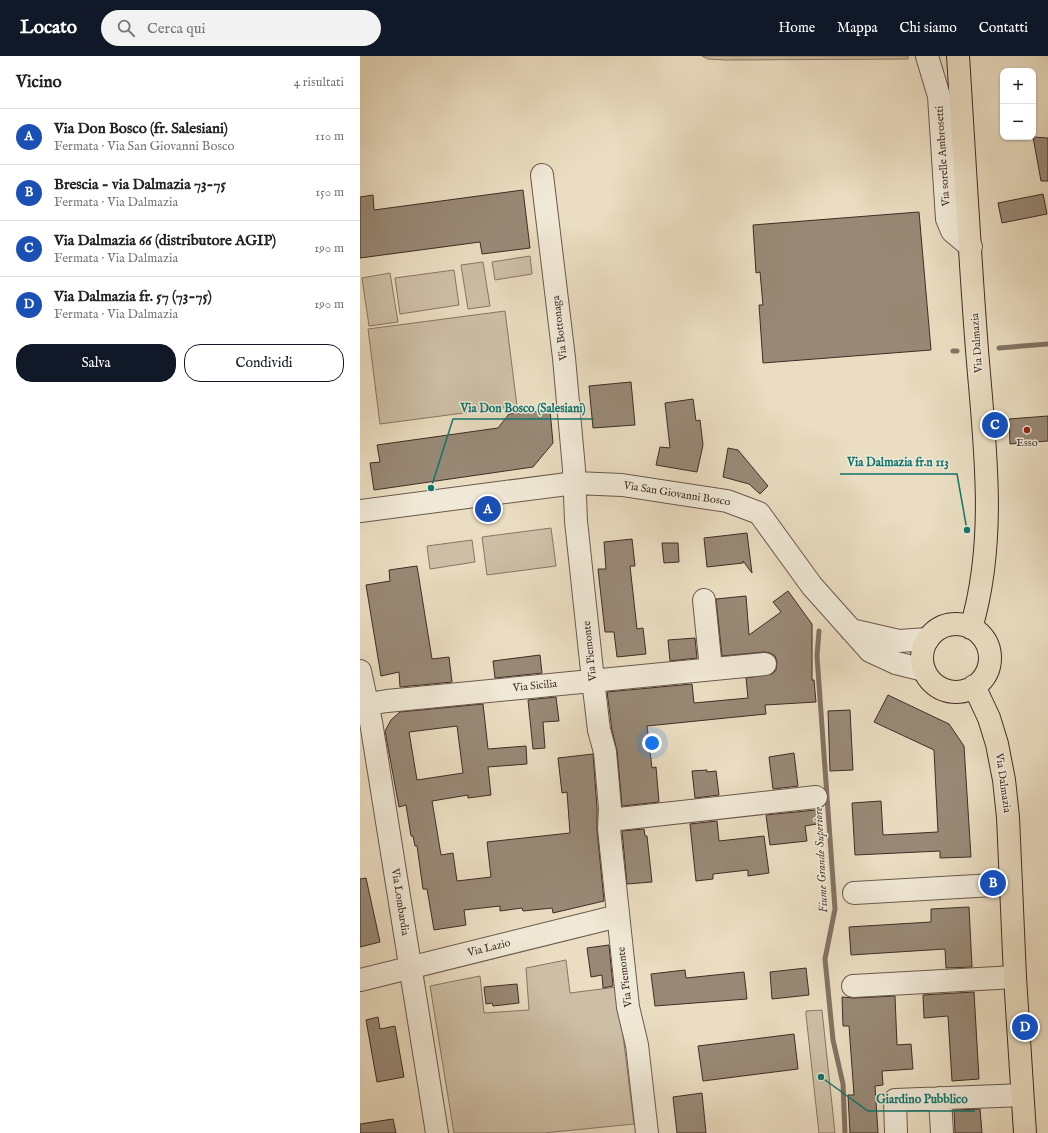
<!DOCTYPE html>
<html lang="it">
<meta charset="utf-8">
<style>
body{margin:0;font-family:"IM FELL English",serif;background:#f2f2f2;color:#222}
.controls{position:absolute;right:12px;top:12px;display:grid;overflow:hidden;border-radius:8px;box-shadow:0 1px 3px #0004}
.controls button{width:36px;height:36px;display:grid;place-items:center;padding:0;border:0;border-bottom:1px solid #e0e0e0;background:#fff;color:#222;font:20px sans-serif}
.you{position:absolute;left:292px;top:687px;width:14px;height:14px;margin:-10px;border:3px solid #fff;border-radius:50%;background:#1a73e8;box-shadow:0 0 0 6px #1a73e833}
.badge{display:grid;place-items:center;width:26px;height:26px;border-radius:50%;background:#111827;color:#fff;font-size:13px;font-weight:700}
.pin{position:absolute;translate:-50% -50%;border:2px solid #fff;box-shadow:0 1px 4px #0006}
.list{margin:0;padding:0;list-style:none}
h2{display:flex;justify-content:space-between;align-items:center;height:52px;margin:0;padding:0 16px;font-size:17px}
h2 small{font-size:13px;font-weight:400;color:#767676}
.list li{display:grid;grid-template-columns:26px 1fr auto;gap:12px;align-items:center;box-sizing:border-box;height:56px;padding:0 16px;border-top:1px solid #e0e0e0}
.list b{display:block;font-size:15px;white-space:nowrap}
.list p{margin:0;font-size:13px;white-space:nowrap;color:#767676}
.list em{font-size:13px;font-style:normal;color:#767676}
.actions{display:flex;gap:8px;padding:12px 16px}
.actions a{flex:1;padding:9px 0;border:1px solid #111827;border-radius:16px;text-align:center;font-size:14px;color:#111827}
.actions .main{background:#111827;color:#fff}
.icon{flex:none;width:22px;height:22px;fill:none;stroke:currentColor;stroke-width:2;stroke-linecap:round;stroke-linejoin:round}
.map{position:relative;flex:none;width:688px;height:1077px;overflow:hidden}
header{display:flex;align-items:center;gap:24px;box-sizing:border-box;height:56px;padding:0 20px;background:#111827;color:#fff}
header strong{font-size:19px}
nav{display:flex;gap:22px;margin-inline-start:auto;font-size:14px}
.search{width:280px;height:36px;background:#f2f2f2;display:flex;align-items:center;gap:10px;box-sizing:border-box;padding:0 14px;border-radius:22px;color:#767676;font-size:15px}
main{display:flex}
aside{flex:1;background:#fff}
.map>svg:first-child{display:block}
.green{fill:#cdbfa6;stroke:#867666}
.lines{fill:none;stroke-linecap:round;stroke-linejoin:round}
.stream{stroke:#837363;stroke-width:5}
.building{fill:#988976;stroke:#3f2d25;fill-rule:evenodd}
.minor-casing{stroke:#6a594c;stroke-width:24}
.major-casing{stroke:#3f2d25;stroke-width:24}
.minor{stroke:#f1e9d7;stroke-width:22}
.major{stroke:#eaddc1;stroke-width:22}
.poi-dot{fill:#8f2418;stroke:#f1e9d7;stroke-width:1.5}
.labels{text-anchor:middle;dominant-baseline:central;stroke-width:3;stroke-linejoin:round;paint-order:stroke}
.street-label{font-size:11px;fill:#3f2d25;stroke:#f1e9d7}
.poi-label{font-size:11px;fill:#3f2d25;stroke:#f1e9d7}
.water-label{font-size:12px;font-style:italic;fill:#5b4a3f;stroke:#f1e9d7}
.leader{fill:none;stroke:#0f766e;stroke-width:1.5}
.callout-dot{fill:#0f766e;stroke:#f1e9d7;stroke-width:1.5}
.callout-label{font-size:12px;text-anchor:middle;font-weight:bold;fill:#0f766e;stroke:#f1e9d7;stroke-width:3;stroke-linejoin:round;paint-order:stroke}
</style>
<header>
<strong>Locato</strong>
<div class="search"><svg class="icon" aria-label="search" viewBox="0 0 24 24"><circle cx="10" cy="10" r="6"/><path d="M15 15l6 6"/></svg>Cerca qui</div>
<nav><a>Home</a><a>Mappa</a><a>Chi siamo</a><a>Contatti</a></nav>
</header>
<main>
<aside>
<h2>Vicino<small>4 risultati</small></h2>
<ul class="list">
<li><span class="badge" style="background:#1a4fb4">A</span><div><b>Via Don Bosco (fr. Salesiani)</b><p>Fermata · Via San Giovanni Bosco</p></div><em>110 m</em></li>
<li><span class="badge" style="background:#1a4fb4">B</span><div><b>Brescia - via Dalmazia 73-75</b><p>Fermata · Via Dalmazia</p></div><em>150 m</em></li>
<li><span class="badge" style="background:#1a4fb4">C</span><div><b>Via Dalmazia 66 (distributore AGIP)</b><p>Fermata · Via Dalmazia</p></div><em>190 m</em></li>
<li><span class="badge" style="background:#1a4fb4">D</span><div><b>Via Dalmazia fr. 57 (73-75)</b><p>Fermata · Via Dalmazia</p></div><em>190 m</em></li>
</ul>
<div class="actions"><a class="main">Salva</a><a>Condividi</a></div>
</aside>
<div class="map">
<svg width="688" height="1077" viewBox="0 0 688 1077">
<rect width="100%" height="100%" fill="#eaddc1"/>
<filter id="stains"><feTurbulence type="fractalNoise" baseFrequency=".005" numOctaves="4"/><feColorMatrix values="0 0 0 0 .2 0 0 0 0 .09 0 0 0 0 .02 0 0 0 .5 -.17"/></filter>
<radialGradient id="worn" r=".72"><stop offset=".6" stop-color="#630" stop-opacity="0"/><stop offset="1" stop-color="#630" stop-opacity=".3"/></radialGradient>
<path class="green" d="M342 0H548V3L366 4 348 3Z
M170 200 172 218 135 224 132 206Z
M123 206 130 250 108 253 101 209Z
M94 214 99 249 40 258 35 222Z
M30 217 38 266 9 270 2 222Z
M145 255 157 350 20 368 8 273Z
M191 472 196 510 127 519 122 481Z
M112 484 115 506 70 513 67 490Z
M206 904 210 937 257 931 274 1068 184 1077H94L70 930 120 920 124 957 169 954 166 912Z
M462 954 475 1077H459L446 959V955Z"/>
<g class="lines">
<path class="stream" d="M639 292 688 288
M593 295H597
M459 575 457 600 475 853 465 903 473 984 483 1028 485 1077"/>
</g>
<path class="building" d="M673 81 688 82V125H681Z
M163 134 170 192 122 198 120 186 0 202V141L13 139 14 154Z
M683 138 687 158 642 167 638 147Z
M559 156 571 294 403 307 399 249H403L400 216 396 217 393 169Z
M271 326 275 369 233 372 229 330Z
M333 343 336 365 340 364 343 389 337 416 296 409 300 391 310 392 305 347Z
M190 354 193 387 173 411 14 434 10 407 20 406 17 389 138 372 149 358Z
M688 360V385L650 388 649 363Z
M368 392 378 394 408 430 400 438 389 428 363 421Z
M387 477 392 517 383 505V507L347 511 344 482Z
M272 483 275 510H270L277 573 283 572 286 598 257 601 254 576H245L238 513H246L244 486Z
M302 487H318L319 506 304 507Z
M57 510 72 603 89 601 92 626 40 631 39 616 21 620 6 529 30 525 29 514Z
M428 535 452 568V624H454L456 646 405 649 406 658 287 670 292 712 296 711 299 746 262 750 257 695 252 674 247 636 332 628 334 647 388 642 386 622 412 618 416 614 417 606 415 600 410 597 404 596 362 600 356 543 386 540 389 579 421 556 413 546Z
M335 582 337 602 310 605 308 584Z
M180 599 182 617 135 622 133 605Z
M528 639 589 668 604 690 611 801 580 802V795L495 799 492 747 521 745 523 779 578 776 574 694 514 666Z
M196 641 199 665 183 666 185 692 173 693 168 644Z
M123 648 128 693 166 690 167 708 128 711 131 739 108 742V739L72 745 81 799 93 797 97 825 131 821 127 786 210 777 207 736 202 737 198 702 233 698 237 752V774L244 845 193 857 192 852 163 855 162 852 140 855V850L104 854 106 869 74 874 67 833H63L57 790H55L53 780H51L46 749 39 751 25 675 31 664 40 656ZM97 670 103 717 57 724 49 676Z
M490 654 493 714 470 715 468 655Z
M434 697 438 730 413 733 409 701Z
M347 714V716L356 715 359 739 335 742 332 715Z
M456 754 457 768 445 770 447 785 410 789 406 759Z
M357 765 359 785 404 780 409 817 388 820V814L353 818V823L336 825 330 768Z
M284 773 285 780H287L292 826 267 828 262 775Z
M6 822 20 886 0 891V823Z
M609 851 612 911 586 912 585 893 491 899 489 871 571 866V853Z
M249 889 253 930 243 932 242 919 231 921 227 892Z
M446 912 449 939 412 943 410 916Z
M325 914 326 922 384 916 387 943 295 950 291 918Z
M157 928 159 947 133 950 132 947 126 948 124 931Z
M614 936 619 1023 592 1025 588 960 564 962 563 939Z
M535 940 537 989 551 988 553 1013 522 1015 523 1029 515 1030 518 1077H490L488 1039H494L489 970H483L482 941 494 942Z
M18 961 20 973 35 970 44 1021 17 1026 6 964Z
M434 978 438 1013 343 1025 338 990Z
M342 1037 346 1077H317L313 1041Z
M620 1053 622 1077H595L594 1054Z
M33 1063 36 1077H0V1068Z"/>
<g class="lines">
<defs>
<path id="minor" d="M567 0 579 40 587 163 592 175 611 191
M182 119 204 302 214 413 216 465 233 624 239 674 245 696 250 752 249 773 268 951 277 989 287 1077
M0 455 215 427 262 429 367 445 399 457 452 530 510 595 536 607 564 614
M344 544 351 613
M491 574 539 585 568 583
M0 615 11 666 77 1077
M0 653 15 647 27 645 405 608
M250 764 456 741
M494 837 651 828
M0 924 258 860
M493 930 655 921
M580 1042 582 1077
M536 1077 535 1044 662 1039"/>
<path id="major" d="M598 0C604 94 609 187 616 281 623 377 639 478 611 572
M562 602a34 34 0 1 1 68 0a34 34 0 1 1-68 0Z
M614 630 629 662 637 688 644 724 648 761 655 921 665 1077"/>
</defs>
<use href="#minor" class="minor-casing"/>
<use href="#major" class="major-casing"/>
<use href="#minor" class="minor"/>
<use href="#major" class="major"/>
</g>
<circle class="poi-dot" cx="667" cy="374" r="4"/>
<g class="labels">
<g class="street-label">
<text transform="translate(583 100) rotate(-94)">Via sorelle Ambrosetti</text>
<text transform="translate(200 272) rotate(-97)">Via Bottonaga</text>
<text transform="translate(617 287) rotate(-94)">Via Dalmazia</text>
<text transform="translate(317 438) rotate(9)">Via San Giovanni Bosco</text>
<text transform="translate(230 595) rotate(-96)">Via Piemonte</text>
<text transform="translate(175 630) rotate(-6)">Via Sicilia</text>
<text transform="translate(643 727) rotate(82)">Via Dalmazia</text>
<text transform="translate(40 846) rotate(81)">Via Lombardia</text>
<text transform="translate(129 892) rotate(-14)">Via Lazio</text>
<text transform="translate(265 921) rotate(-97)">Via Piemonte</text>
</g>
<g class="poi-label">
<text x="667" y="387">Esso</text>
</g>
<g class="water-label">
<text transform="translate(461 804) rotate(-93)">Fiume Grande Superiore</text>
</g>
</g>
<path class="leader" d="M71 432L93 363H234M607 474L597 418H480M461 1021L508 1055H615"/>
<g class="callout-dot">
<circle cx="71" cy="432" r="4"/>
<circle cx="607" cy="474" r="4"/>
<circle cx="461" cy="1021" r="4"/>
</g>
<g class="callout-label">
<text x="163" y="356">Via Don Bosco (Salesiani)</text>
<text x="538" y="410">Via Dalmazia fr.n 113</text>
<text x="562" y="1047">Giardino Pubblico</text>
</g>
<rect width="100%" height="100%" filter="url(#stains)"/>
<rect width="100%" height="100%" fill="url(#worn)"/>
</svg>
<div class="controls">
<button>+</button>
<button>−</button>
</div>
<div class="you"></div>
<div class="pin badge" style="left:128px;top:453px;background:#1a4fb4">A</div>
<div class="pin badge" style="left:633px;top:827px;background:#1a4fb4">B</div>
<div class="pin badge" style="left:635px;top:369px;background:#1a4fb4">C</div>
<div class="pin badge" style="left:665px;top:971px;background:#1a4fb4">D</div>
</div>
</main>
